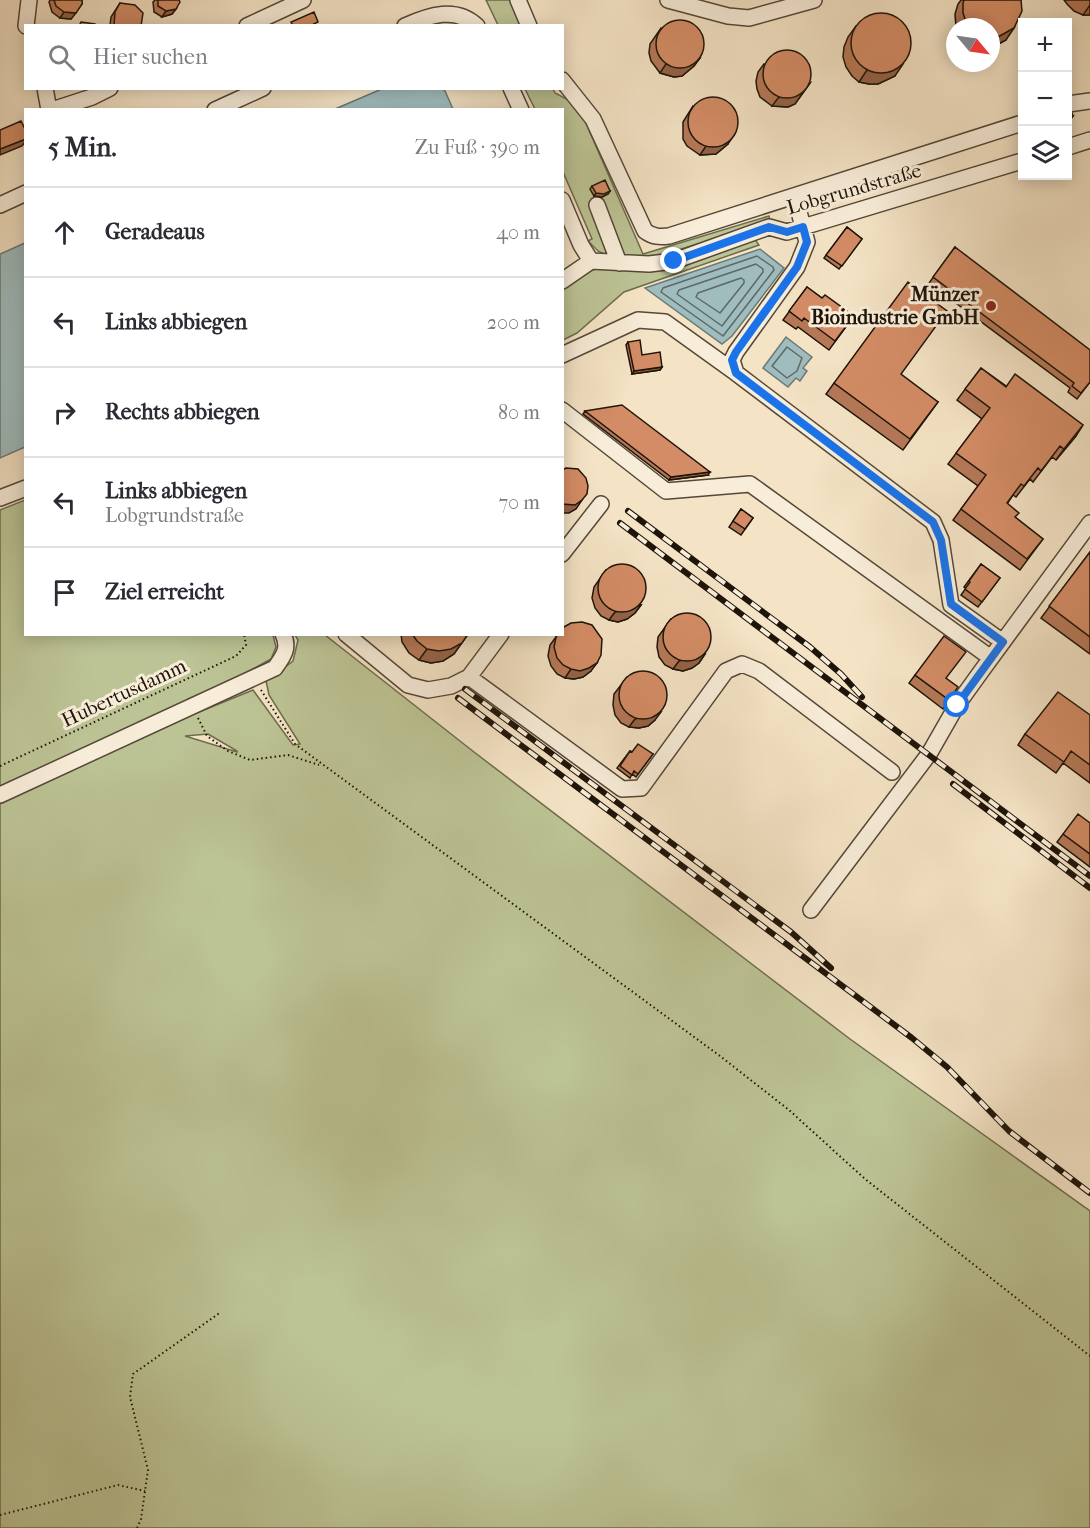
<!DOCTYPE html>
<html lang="de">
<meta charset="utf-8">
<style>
body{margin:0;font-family:"IM FELL French Canon",serif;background:#f7f7f7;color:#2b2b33}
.controls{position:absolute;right:18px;top:18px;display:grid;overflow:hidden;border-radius:0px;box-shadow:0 3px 15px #0003}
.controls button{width:54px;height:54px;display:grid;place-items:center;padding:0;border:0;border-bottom:2px solid #e1e1e2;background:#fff;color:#2b2b33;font:30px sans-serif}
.compass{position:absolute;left:946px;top:18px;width:54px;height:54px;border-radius:50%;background:#fff;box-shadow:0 3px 15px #0003;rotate:119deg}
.stop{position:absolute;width:18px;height:18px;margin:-14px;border:4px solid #1a73e8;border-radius:50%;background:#fff}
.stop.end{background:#1a73e8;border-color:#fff;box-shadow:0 2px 6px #0008}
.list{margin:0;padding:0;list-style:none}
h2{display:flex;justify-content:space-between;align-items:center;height:78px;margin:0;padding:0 24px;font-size:26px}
h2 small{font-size:20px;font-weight:400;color:#7c7c81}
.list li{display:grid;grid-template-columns:39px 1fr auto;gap:18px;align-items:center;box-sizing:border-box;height:90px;padding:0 24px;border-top:2px solid #e1e1e2}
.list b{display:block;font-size:22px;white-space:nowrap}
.list p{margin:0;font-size:20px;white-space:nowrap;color:#7c7c81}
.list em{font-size:20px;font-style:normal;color:#7c7c81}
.icon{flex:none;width:33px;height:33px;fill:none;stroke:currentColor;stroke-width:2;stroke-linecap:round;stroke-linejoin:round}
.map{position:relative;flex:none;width:1090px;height:1528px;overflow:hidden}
.search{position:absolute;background:#fff;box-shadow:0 3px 15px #0003;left:24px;top:24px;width:540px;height:66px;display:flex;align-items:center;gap:15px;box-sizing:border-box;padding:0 21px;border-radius:0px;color:#7c7c81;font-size:22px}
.panel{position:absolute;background:#fff;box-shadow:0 3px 15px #0003;left:24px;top:108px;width:540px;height:528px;border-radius:0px}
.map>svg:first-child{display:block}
.green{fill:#bcc394;stroke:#6d6c4e;stroke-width:1.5;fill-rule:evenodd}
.water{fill:#9fbcbe;stroke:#6b7976;stroke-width:1.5}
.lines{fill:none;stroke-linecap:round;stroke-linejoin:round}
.shore{stroke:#5e6864;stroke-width:1.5}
.minor-casing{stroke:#544838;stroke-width:18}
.path{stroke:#1e1409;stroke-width:2;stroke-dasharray:1.5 3;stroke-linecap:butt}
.minor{stroke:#f8edd9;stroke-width:15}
.rail-casing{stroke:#1e1409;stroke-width:6}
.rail{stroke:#f8edd9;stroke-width:4;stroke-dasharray:11;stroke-linecap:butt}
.wall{fill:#b57857;stroke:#1e1409;stroke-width:1.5}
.shaded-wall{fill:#946247;stroke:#1e1409;stroke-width:1.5}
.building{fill:#d38c65;stroke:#1e1409;stroke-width:1.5}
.route{stroke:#1a73e8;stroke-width:8}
.poi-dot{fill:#8f2418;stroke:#f8edd9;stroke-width:2}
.labels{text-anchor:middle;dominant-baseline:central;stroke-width:6;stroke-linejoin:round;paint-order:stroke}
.street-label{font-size:20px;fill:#1e1409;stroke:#f8edd9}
.poi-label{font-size:20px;font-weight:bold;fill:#1e1409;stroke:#f8edd9;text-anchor:end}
</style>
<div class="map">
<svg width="1090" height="1528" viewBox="0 0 1090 1528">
<rect width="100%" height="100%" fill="#f4e3c5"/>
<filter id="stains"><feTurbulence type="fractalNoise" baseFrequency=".00333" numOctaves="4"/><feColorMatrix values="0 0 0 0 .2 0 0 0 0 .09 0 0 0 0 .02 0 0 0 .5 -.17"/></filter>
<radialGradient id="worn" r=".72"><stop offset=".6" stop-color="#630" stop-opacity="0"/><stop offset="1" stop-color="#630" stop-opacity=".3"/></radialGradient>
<path class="green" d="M486 0H512L524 25H498Z
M525 89H553L555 93 578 105 643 254 769 216 770 221 650 259 608 256 598 251 588 241 592 239 563 172 562 110 535 109Z
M754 238 759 245 624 292 577 333 563 340V287L578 275 599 268Z
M25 500 26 634 273 635 276 647 271 659 229 682 188 699 199 712 253 690 293 745 300 744 269 695 266 681 293 661 298 640 295 635H325L474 752 850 1039 1090 1211V1528H0V510ZM208 734 237 751V752L185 736Z"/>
<path class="water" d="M384 88 442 89 445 91 453 109H335Z
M25 243V447L0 458V254Z
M760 249 784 268 732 336 722 344 645 288Z
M786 337 812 357 803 368 807 371 800 381 796 378 788 387 763 368Z"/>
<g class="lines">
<path class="shore" d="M757 256 773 267 774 270 723 336 661 292 663 288Z
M756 264 763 269V272L722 326 677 294 679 290Z
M741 278 744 280V283L720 313 696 297 698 293Z
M787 347 802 358 797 371 787 378 772 366Z"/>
<defs>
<path id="minor" d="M518 0 529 26
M668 0 728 16 749 18 814 0
M26 26 29 0
M247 26 303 0
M405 26C429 15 456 6 477 26
M562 80 593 119 645 231C653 237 660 237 669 236L1022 123
M45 88 49 110
M511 88 521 110
M1068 104 1090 101
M52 110 92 97 110 88
M215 110 263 88
M1068 147 1090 140
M795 197 807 242 797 267 736 352 732 360 736 373 933 522 941 540 951 605 1003 642
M562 200 581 245 591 261
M0 205 26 193
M597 205 619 263
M591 261 649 264 674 261 769 227 787 232 803 227 1022 161
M562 281 591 261
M562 355 638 320 665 322 736 373
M562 410 666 491 750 484 991 658
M0 498 26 488
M562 554 601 504
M346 634 408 685 428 690 451 686 469 677 501 634
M469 677 622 789 641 788 726 671 742 664 759 671 892 772
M0 795 275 668C283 657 290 648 283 634
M811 910 929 754 957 705 980 673 1090 523"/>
</defs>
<use href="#minor" class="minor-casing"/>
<path class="path" d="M261 690 295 744 720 1056 789 1110 865 1179 1090 1356
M198 718 207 736 228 751 250 760 288 755 319 765
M0 766 236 656 246 645 244 634
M0 1515 118 1485 145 1491
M137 1528 141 1519 148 1470 130 1397 133 1374 221 1312"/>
<use href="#minor" class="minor"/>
<defs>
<path id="rail" d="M628 511 810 647 841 674 862 697
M620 523 1090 876
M465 689 791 932 831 968
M458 698 912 1038 947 1067 1009 1131 1090 1193
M953 784 1090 888"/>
</defs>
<use href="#rail" class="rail-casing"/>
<use href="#rail" class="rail"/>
</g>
<path class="wall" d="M50 0H82V4L71 19 60 18 52 12 49 2Z
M155 0H179L176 9 172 14 162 17 154 12 153 2Z
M961 0H1021L1006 40 991 48V27H956L955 14 958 4Z
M1064 0H1090V15H1083L1074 11 1067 4Z
M120 3 141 26H110L111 17Z
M856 26 895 76 878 84H869L859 82 852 76 846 67 843 57 844 47 848 37Z
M661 28 700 58 694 66 682 76 674 77 660 73 651 61 649 53 650 44Z
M764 64 810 83 795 104 788 107 772 106 760 97 757 89 756 81 758 72Z
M693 106 728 144 716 154 700 155 687 146 683 139V122Z
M592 186 610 191 608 194 602 197 594 196 590 189Z
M847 227 862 239 839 269 824 258Z
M955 247 1090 382 1077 399 1068 392 1070 388 929 283Z
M807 287 822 298 854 316 829 350 798 327 796 329 783 320Z
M628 342 642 355 662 367 660 370 632 374 626 345Z
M981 368 1076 436 1056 460 1052 457 1033 482 1030 479 1016 497 1013 495 1007 504 1016 518 1043 539 1020 570 953 520 978 486 948 464 982 419 957 400Z
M834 383 938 402 903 450 826 394Z
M585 411 708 475 669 480 583 414Z
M741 509 753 518 741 535 729 527Z
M1090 552V654L1041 618Z
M981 564 1000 578 978 607 961 595 966 588 964 587Z
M606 570 641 605 635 613 627 619 618 622 609 620 601 616 595 608 592 598 594 587Z
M671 619 705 654 699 663 692 668 683 671 673 669 665 665 659 657 657 647 658 637Z
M401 634H468L454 654 443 661 431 663 419 660 409 653 402 642Z
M556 637 591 671 583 677 574 679 565 678 557 674 551 666 548 656 550 645Z
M915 675 949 700 943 709 909 683Z
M627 677 655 720 648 726 639 728 629 727 621 723 615 715 613 705 614 694Z
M1090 715V783L1063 763 1056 773 1018 745 1025 734Z
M630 751 632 752 653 754 636 777 632 774 630 778 617 768Z
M1090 823V867L1057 842 1063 834Z"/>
<path class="shaded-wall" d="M1090 5V15H1083Z
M176 9 172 14 162 17 166 11Z
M64 12 76 13 71 19 60 18Z
M1014 28 1006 40 991 48V38Z
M700 58 694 66 682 76 674 77 660 73 666 64Z
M903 64 895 76 878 84H869L859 82 867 70Z
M810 83 795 104 788 107 772 106 778 98Z
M1073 116 1069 122H1068V118Z
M734 135 728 144 716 154 700 155 706 146Z
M26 139V141L22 146 0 155V149Z
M610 191 608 194 602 197 594 196 596 193Z
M662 367 660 370 632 374 634 371Z
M1083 425 1076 436 1056 460 1064 449Z
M710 472 708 475 669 480 671 477Z
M582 500 576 509 569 513H562V504Z
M641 605 635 613 627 619 618 622 609 620 615 612Z
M468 634 454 654 443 661 431 663 419 660 427 649Z
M705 654 699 663 692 668 683 671 673 669 679 661Z
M597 663 591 671 583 677 574 679 565 678 571 669Z
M661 712 655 720 648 726 639 728 629 727 635 719Z"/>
<path class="building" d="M54 0H82V4L76 13 64 12 56 6Z
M158 0H179L180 2 176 9 166 11 158 6Z
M964 0H1021L1022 11 1014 28 998 37 991 38V27H969L966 22 963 13V3Z
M120 3 135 5 143 13 141 26H115L114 25 115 12Z
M314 12 318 22 310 26H293L291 22Z
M851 43a30 30 0 1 1 60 0a30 30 0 1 1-60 0Z
M656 44a24 24 0 1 1 48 0a24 24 0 1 1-48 0Z
M81 22 95 24 97 26H79Z
M763 74a24 24 0 1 1 48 0a24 24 0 1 1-48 0Z
M688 122a25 25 0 1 1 50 0a25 25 0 1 1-50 0Z
M1068 106 1070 108 1073 116 1068 118Z
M21 121 26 131V139L0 149V130Z
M605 180 610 191 604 194 596 193 592 186Z
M847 227 862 239 842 266 826 255Z
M955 247 1090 350V382L1081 393 1072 386 1074 383 933 277Z
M908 282 947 311 901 374 938 402 910 439 834 383Z
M807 287 822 298 825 295 854 316 835 341 804 318 802 321 789 311Z
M640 340 642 355 660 352 662 367 634 371 628 342Z
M981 368 1006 387 1015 374 1083 425 1064 449 1060 446 1041 471 1038 468 1024 486 1021 484 1007 503 1019 513 1015 517 1043 539 1027 559 961 509 986 475 956 453 990 408 965 389Z
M622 405 710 472 671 477 585 411Z
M566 468 578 469 586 478 588 486 587 494 582 500 575 505 562 504V470Z
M741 509 753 518 745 529 733 521Z
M1090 552V637L1049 606Z
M598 588a24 24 0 1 1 48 0a24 24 0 1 1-48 0Z
M981 564 1000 578 982 602 965 589 970 582 969 581Z
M663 637a24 24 0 1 1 48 0a24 24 0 1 1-48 0Z
M582 622 592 625 602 639 601 655 597 663 589 668 580 671 571 669 563 665 557 658 554 647 556 637 558 634H562V628L571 623Z
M412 634H468L462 643 451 649 439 651 427 649 417 641Z
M944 636 966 652 946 678 958 687 949 700 915 675Z
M619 695a24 24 0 1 1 48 0a24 24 0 1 1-48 0Z
M1058 692 1090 715V765L1071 751 1064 762 1025 734Z
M638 744 653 754 638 774 634 771 632 775 620 766 630 751 632 752Z
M1078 814 1090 823V854L1063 834Z"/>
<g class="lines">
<path class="route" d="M674 261 769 227 787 232 803 227 807 242 797 267 736 352 732 360 736 373 933 522 941 540 951 604 1003 642 957 705"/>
</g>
<circle class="poi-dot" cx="991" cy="306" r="6"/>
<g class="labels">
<g class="street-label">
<text transform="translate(854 189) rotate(-16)">Lobgrundstraße</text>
<text transform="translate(124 693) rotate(-25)">Hubertusdamm</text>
</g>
<g class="poi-label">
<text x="979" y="294">Münzer<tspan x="979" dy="23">Bioindustrie GmbH</tspan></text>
</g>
</g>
<rect width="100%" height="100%" filter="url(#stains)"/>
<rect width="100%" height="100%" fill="url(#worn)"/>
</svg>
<div class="controls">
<button>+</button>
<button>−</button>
<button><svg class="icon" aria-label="layers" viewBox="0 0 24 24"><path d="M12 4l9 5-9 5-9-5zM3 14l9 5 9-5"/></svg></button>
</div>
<svg class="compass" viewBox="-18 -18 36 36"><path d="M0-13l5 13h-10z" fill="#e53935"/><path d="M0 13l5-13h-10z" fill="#7c7c81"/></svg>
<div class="stop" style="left:957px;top:705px"></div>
<div class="stop end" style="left:674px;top:261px"></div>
<div class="search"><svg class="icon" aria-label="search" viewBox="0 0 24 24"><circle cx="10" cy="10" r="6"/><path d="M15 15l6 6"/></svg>Hier suchen</div>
<section class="panel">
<h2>5 Min.<small>Zu Fuß · 390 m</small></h2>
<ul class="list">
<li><svg class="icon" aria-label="ahead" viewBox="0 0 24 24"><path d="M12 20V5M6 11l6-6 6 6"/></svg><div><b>Geradeaus</b></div><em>40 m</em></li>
<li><svg class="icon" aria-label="left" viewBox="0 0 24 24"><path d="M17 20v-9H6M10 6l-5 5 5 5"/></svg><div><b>Links abbiegen</b></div><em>200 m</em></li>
<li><svg class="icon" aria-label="right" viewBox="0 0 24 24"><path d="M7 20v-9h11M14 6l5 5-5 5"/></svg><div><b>Rechts abbiegen</b></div><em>80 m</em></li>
<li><svg class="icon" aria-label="left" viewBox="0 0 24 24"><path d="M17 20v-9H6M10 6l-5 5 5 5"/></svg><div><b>Links abbiegen</b><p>Lobgrundstraße</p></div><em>70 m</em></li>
<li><svg class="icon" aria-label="arrive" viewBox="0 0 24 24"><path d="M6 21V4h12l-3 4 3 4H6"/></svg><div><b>Ziel erreicht</b></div></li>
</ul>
</section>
</div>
